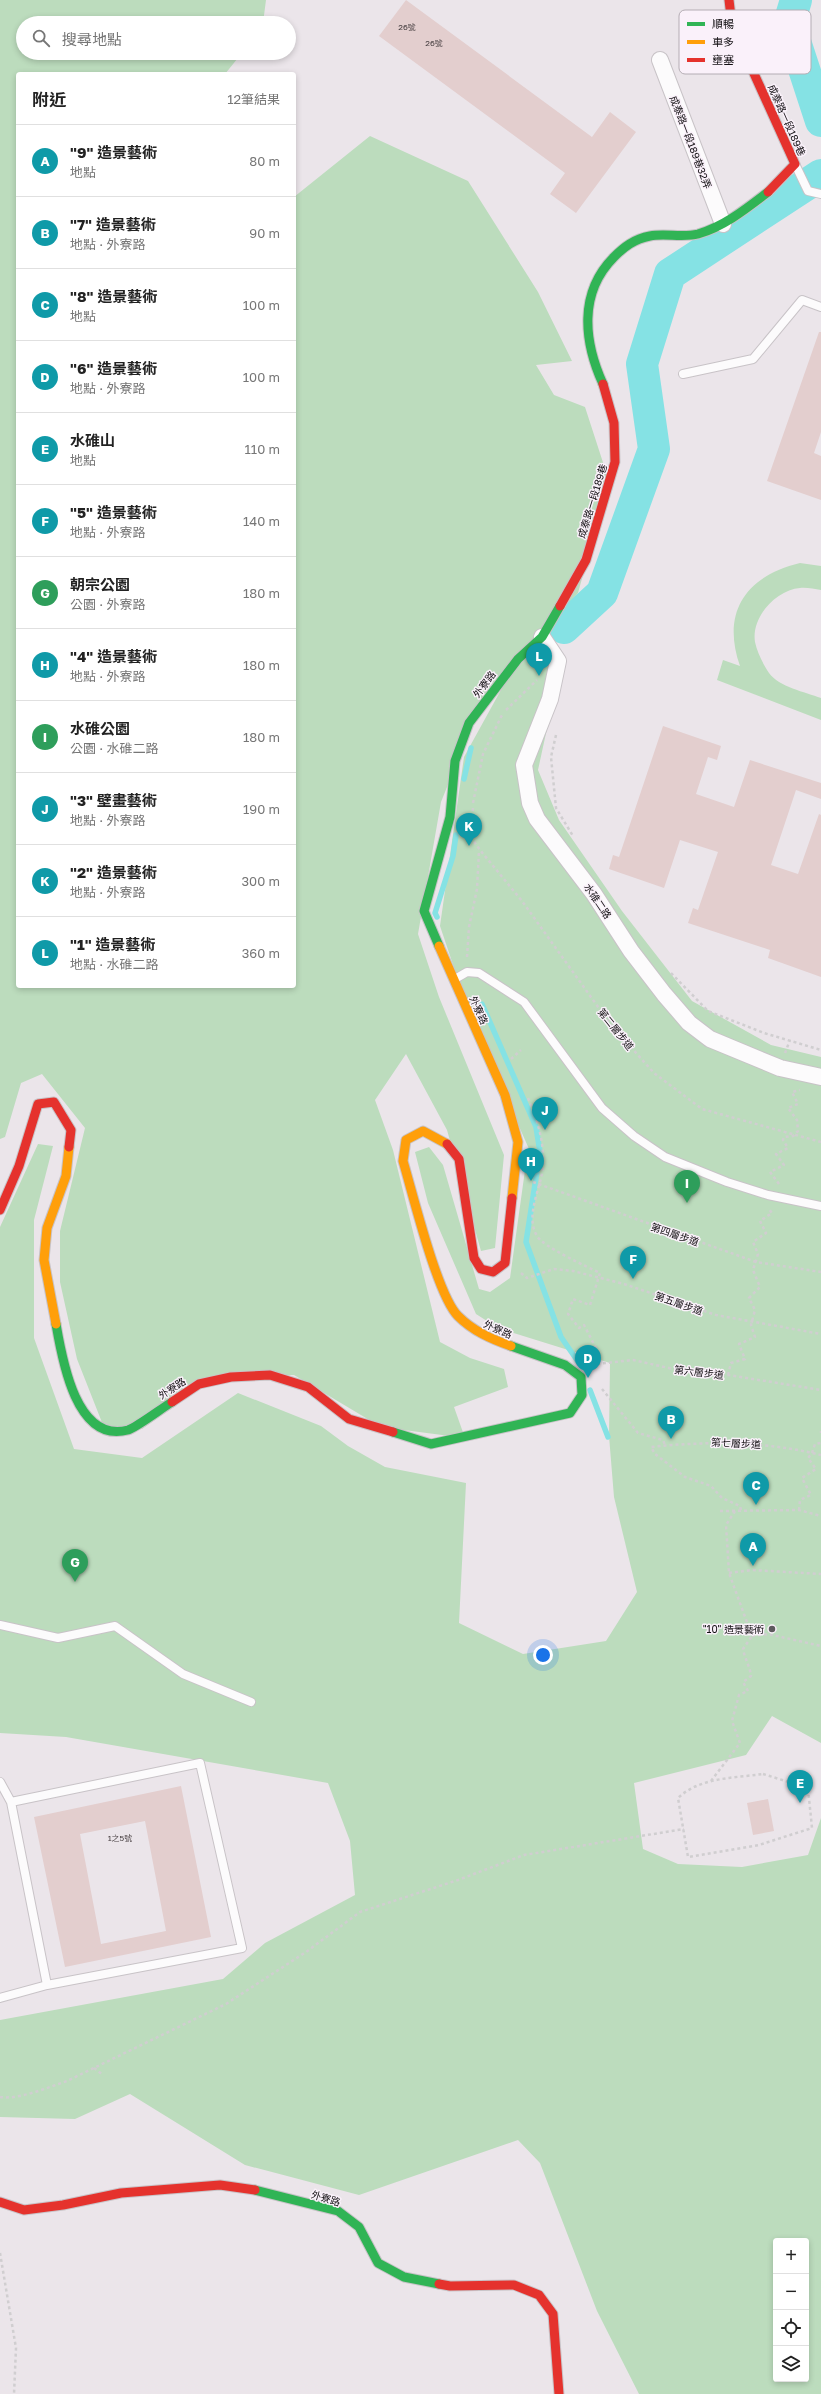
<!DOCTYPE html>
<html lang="zh-TW">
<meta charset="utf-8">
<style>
body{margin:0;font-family:"Golos Text","Noto Sans TC",sans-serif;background:#f2f2f2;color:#222}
.controls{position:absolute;right:12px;bottom:12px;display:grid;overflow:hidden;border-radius:4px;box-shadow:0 2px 6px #0003}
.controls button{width:36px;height:36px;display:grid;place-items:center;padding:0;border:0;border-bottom:1px solid #e0e0e0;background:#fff;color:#222;font:20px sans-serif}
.you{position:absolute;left:543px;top:1655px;width:14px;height:14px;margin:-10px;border:3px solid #fff;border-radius:50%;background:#1a73e8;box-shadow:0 0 0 6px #1a73e833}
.badge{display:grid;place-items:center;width:26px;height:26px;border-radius:50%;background:#d93025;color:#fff;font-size:13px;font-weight:700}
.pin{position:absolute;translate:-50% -33px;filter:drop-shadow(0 1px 2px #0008)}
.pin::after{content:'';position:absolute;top:21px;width:14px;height:12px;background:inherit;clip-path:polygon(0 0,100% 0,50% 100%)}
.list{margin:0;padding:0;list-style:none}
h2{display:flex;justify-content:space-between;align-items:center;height:52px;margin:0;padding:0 16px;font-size:17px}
h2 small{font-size:13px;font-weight:400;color:#767676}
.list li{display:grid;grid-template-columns:26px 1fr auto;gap:12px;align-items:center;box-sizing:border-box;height:72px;padding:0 16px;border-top:1px solid #e0e0e0}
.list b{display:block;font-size:15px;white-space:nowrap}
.list p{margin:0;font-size:13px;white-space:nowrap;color:#767676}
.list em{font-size:13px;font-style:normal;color:#767676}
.icon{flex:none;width:22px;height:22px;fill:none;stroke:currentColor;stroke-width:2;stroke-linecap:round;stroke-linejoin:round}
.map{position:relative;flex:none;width:821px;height:2394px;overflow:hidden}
.search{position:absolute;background:#fff;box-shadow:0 2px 6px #0003;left:16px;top:16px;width:280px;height:44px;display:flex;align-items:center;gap:10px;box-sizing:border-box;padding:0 14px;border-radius:22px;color:#767676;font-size:15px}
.panel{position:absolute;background:#fff;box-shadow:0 2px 6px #0003;left:16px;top:72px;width:280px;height:916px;border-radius:4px}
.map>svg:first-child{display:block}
.green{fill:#bcdcbd;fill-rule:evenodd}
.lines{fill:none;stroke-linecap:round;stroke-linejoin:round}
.stream{stroke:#85e2e4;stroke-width:5.5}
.river{stroke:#85e2e4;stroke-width:32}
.building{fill:#e3cece;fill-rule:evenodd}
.lane-casing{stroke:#c8c3c7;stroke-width:10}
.street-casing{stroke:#c8c3c7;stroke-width:18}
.fast-casing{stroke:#c8c3c7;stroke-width:11}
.slow-casing{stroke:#c8c3c7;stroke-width:11}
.jam-casing{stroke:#c8c3c7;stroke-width:11}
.path{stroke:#d0ced0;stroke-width:2.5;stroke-dasharray:3 3;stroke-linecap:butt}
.lane{stroke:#fcfbfc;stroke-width:8}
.street{stroke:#fcfbfc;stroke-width:16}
.fast{stroke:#30b455;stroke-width:9}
.slow{stroke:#ff9f0a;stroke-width:9}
.jam{stroke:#e5322d;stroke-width:9}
.poi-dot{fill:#5d595d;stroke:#faf1fa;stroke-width:1.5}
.labels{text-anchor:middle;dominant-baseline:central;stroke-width:3;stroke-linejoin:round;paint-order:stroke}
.number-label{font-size:8px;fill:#463e40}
.street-label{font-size:10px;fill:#110e11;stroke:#faf1fa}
.poi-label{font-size:10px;fill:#110e11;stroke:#faf1fa;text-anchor:end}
.key{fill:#faf1fa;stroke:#b4adb4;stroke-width:1}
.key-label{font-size:11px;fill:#110e11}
</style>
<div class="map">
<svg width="821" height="2394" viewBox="0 0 821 2394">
<rect width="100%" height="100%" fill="#ebe5ea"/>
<path class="green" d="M0 0H266L263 23H23V53H242L225 74H18V986H294V197L370 136 468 181 538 292 572 361 536 365 554 395 585 407 609 481 578 593 531 647 563 655 538 770 559 820 622 911 692 1001 771 1045 821 1057V1743L772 1716 746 1755 634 1783 643 1849 678 1864 742 1867 808 1855 821 1818V2394H639L597 2311 540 2163 518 2140 359 2195 245 2165 130 2094 75 2119 0 2117V2020L223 1979 265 1943 355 1895 350 1841 328 1783 66 1737 0 1733V1227L38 1144 53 1146 34 1220V1338L74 1449 142 1458 238 1393 321 1426 348 1446 385 1467 466 1483 459 1623 523 1654 606 1641 637 1592 614 1497 609 1436 610 1363 498 1328 476 1314 428 1203 415 1152 429 1147 443 1165 479 1289 490 1292 510 1278 526 1163 533 1158 471 1018 440 926 464 757 513 668 480 705 441 802 418 934 439 997 504 1155 495 1248 481 1251 447 1130 406 1054 375 1100 393 1150 440 1342 470 1358 504 1369 508 1387 454 1407 465 1438 381 1427 294 1375H219L142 1429 103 1425 77 1359 60 1282V1231L85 1128 42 1074 21 1083 5 1137 0 1139ZM776 2241H806V2379H776Z
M800 563 821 566V590C814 589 806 587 800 588 776 590 751 617 755 642 757 652 763 664 769 673 779 687 805 692 821 698V720L717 680 723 660 740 666C721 612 746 576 800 563Z"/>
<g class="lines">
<path class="stream" d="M464 779 471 748
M437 917 435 913 453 856 456 835
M482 1004 536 1127 540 1152 526 1242 561 1337 579 1363
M590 1390 608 1437"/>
<path class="river" d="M796 0 789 23 821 121
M564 628 602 593 654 449 642 364 670 274 821 175"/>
</g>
<path class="building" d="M406 0 592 137 610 112 636 132 576 213 550 194 565 173 379 36Z
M819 332H821V432L814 453 821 456V500L767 481Z
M663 726 721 746 717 760 708 757 696 794 734 807 750 760 821 783V799L796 790 771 865 798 874 819 814 821 815V977L768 958 770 950 688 923 693 908 698 910 718 852 680 840 664 888 609 869 613 855 619 857Z
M181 1786 211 1937 65 1967 34 1817ZM145 1821 166 1931 101 1944 80 1834Z
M768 1799 774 1831 753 1835 747 1803Z"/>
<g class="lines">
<defs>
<path id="lane" d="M796 166 808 191 821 194
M683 374 753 359 802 300 821 307
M455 979 467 972 479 973 524 1002 602 1108 634 1136 665 1157 727 1182 768 1195 821 1206
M0 1625 58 1638 115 1626 183 1674 251 1702
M0 1782 11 1802 47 1985 242 1948 200 1763 11 1802
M0 1998 47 1985"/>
<path id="street" d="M660 60 723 224
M542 637 558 661 550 699 524 765 530 803 537 819 594 894 631 951 664 994 689 1023 710 1039 780 1068 821 1077"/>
<path id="fast" d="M603 384C584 342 578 293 614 257 624 247 634 239 650 236 665 233 683 238 698 234 725 226 747 208 768 192
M439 946 424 911 450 817 455 761 469 723 518 659 542 637 560 606
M56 1324C62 1359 76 1444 128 1430 137 1427 162 1408 172 1402
M393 1432 431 1444 570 1413 582 1395 581 1377 565 1365 511 1346
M255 2190 338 2211 359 2227 378 2263 404 2277 439 2284"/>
<path id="slow" d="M439 946 505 1095 518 1142 512 1198
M447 1144 423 1131 406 1140 403 1161C413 1194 437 1295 458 1316 473 1331 491 1339 511 1346
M56 1324 44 1260 47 1228 66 1176 69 1147"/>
<path id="jam" d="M729 0 732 25 795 164 768 192
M560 606 586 560 615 462 614 423 603 384
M447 1144 459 1159 474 1258 481 1269 493 1272 505 1263 512 1198
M0 1210 19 1166 38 1104 54 1102 71 1130 69 1147
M172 1402 199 1384 231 1377 270 1375 308 1387 349 1419 393 1432
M0 2202 24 2210 63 2205 121 2193 220 2185 255 2190
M439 2284 450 2286 514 2285 539 2295 553 2314 559 2394"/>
</defs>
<use href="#lane" class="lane-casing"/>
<use href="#street" class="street-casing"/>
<use href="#fast" class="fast-casing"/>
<use href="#slow" class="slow-casing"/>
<use href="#jam" class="jam-casing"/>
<path class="path" d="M506 710 537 680
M556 735 551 757 556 808 573 836
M473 803 483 754 502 715
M467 832 480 850 522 901 611 1025 654 1073 702 1109 821 1142
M471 835 473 808
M467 957 469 927 477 889 479 851
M671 973 708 1011 764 1033 821 1050
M785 1053 790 1040
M511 1059 521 1050
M528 1098C537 1119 544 1140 543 1164 543 1185 524 1215 537 1236 543 1247 588 1267 600 1273L590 1305 573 1299 568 1314 579 1328 584 1325 598 1352 596 1366
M533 1182 756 1262 821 1272
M779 1184 770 1172 784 1165 776 1154 788 1148 783 1140 784 1137 793 1136 798 1131 797 1120 788 1108 798 1104 792 1092 800 1090
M521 1273 527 1278 554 1269 573 1271 624 1284 716 1315 821 1334
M597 1364 633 1360 687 1372 728 1375 821 1390
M728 1375 731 1363 745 1359 739 1344 755 1337 751 1325 755 1310 749 1298 760 1287 753 1270 758 1254 753 1242 766 1233 760 1221 772 1213 768 1208
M602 1389 638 1433 663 1440 665 1445
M821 1431V1433
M741 1510 740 1506 722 1498 711 1486 685 1477 655 1454 651 1447C708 1441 764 1441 821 1455
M799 1510 800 1500 811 1495 802 1478 816 1469 808 1458 812 1453 815 1444 821 1443
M720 1511 799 1510 821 1516
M735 1511 726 1525 729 1573 752 1636
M729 1573 752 1570 821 1574
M752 1636 768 1634 821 1646
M763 1774 808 1788 812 1828 759 1845 688 1857 678 1798C700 1777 735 1778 763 1774Z
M711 1781 740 1743 732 1721 739 1695 748 1691 743 1682 751 1676C750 1667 745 1659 743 1649L752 1636
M94 2068 103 2075
M0 2097C19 2100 49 2087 67 2081L226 2004 306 1952 360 1912 458 1880 524 1855 684 1829
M0 2253 16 2348 14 2394"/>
<use href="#lane" class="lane"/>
<use href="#street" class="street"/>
<use href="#fast" class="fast"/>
<use href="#slow" class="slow"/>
<use href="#jam" class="jam"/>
</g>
<circle class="poi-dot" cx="772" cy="1629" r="4"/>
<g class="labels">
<g class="number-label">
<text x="407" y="27">26號</text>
<text x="434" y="43">26號</text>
<text x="120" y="1838">1之5號</text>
</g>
<g class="street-label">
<text transform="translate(787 120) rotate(66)">成泰路一段189巷</text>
<text transform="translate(691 142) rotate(69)">成泰路一段189巷32弄</text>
<text transform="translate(592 501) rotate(-73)">成泰路一段189巷</text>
<text transform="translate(484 684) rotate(-53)">外寮路</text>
<text transform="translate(598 901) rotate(56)">水碓二路</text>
<text transform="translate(479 1010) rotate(66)">外寮路</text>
<text transform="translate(616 1029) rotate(51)">第二層步道</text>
<text transform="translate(675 1234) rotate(19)">第四層步道</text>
<text transform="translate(679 1303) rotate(19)">第五層步道</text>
<text transform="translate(498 1329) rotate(24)">外寮路</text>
<text transform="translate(699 1372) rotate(7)">第六層步道</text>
<text transform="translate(172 1388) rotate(-33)">外寮路</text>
<text transform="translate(736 1443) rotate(3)">第七層步道</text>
<text transform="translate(326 2198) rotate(17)">外寮路</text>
</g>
<g class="poi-label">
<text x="764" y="1629">"10" 造景藝術</text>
</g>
</g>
<rect x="679" y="10" width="132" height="64" rx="6" class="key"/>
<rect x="687" y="22" width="18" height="4" fill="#30b455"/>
<rect x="687" y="40" width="18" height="4" fill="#ff9f0a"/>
<rect x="687" y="58" width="18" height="4" fill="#e5322d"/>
<g class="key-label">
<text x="712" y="28">順暢</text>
<text x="712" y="46">車多</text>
<text x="712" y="64">壅塞</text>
</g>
</svg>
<div class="controls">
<button>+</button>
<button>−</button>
<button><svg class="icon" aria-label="locate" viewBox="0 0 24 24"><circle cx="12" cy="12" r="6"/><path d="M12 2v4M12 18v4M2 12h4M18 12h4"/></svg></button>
<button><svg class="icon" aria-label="layers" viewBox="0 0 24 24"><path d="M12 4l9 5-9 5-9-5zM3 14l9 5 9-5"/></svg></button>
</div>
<div class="you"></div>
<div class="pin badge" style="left:753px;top:1566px;background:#0f9aa8">A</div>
<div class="pin badge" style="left:671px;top:1439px;background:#0f9aa8">B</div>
<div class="pin badge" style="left:756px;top:1505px;background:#0f9aa8">C</div>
<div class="pin badge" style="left:588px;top:1378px;background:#0f9aa8">D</div>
<div class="pin badge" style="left:800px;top:1803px;background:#0f9aa8">E</div>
<div class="pin badge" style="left:633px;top:1279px;background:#0f9aa8">F</div>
<div class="pin badge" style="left:75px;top:1582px;background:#2e9e5b">G</div>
<div class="pin badge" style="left:531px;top:1181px;background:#0f9aa8">H</div>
<div class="pin badge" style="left:687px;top:1203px;background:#2e9e5b">I</div>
<div class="pin badge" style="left:545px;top:1130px;background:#0f9aa8">J</div>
<div class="pin badge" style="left:469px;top:846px;background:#0f9aa8">K</div>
<div class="pin badge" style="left:539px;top:676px;background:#0f9aa8">L</div>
<div class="search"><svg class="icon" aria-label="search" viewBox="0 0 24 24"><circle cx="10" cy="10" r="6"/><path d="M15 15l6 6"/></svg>搜尋地點</div>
<section class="panel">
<h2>附近<small>12筆結果</small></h2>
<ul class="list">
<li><span class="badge" style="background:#0f9aa8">A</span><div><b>&quot;9&quot; 造景藝術</b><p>地點</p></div><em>80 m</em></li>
<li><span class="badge" style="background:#0f9aa8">B</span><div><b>&quot;7&quot; 造景藝術</b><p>地點 · 外寮路</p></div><em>90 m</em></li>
<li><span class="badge" style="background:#0f9aa8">C</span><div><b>&quot;8&quot; 造景藝術</b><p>地點</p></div><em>100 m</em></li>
<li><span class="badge" style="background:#0f9aa8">D</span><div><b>&quot;6&quot; 造景藝術</b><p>地點 · 外寮路</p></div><em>100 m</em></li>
<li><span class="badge" style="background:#0f9aa8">E</span><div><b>水碓山</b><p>地點</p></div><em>110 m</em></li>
<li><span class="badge" style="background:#0f9aa8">F</span><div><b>&quot;5&quot; 造景藝術</b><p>地點 · 外寮路</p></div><em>140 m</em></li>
<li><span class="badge" style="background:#2e9e5b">G</span><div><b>朝宗公園</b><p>公園 · 外寮路</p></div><em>180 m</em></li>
<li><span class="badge" style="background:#0f9aa8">H</span><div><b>&quot;4&quot; 造景藝術</b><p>地點 · 外寮路</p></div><em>180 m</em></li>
<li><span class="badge" style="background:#2e9e5b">I</span><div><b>水碓公園</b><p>公園 · 水碓二路</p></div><em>180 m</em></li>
<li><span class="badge" style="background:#0f9aa8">J</span><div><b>&quot;3&quot; 壁畫藝術</b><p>地點 · 外寮路</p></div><em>190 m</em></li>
<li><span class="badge" style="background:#0f9aa8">K</span><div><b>&quot;2&quot; 造景藝術</b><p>地點 · 外寮路</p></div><em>300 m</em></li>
<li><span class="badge" style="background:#0f9aa8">L</span><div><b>&quot;1&quot; 造景藝術</b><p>地點 · 水碓二路</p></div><em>360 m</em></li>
</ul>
</section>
</div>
